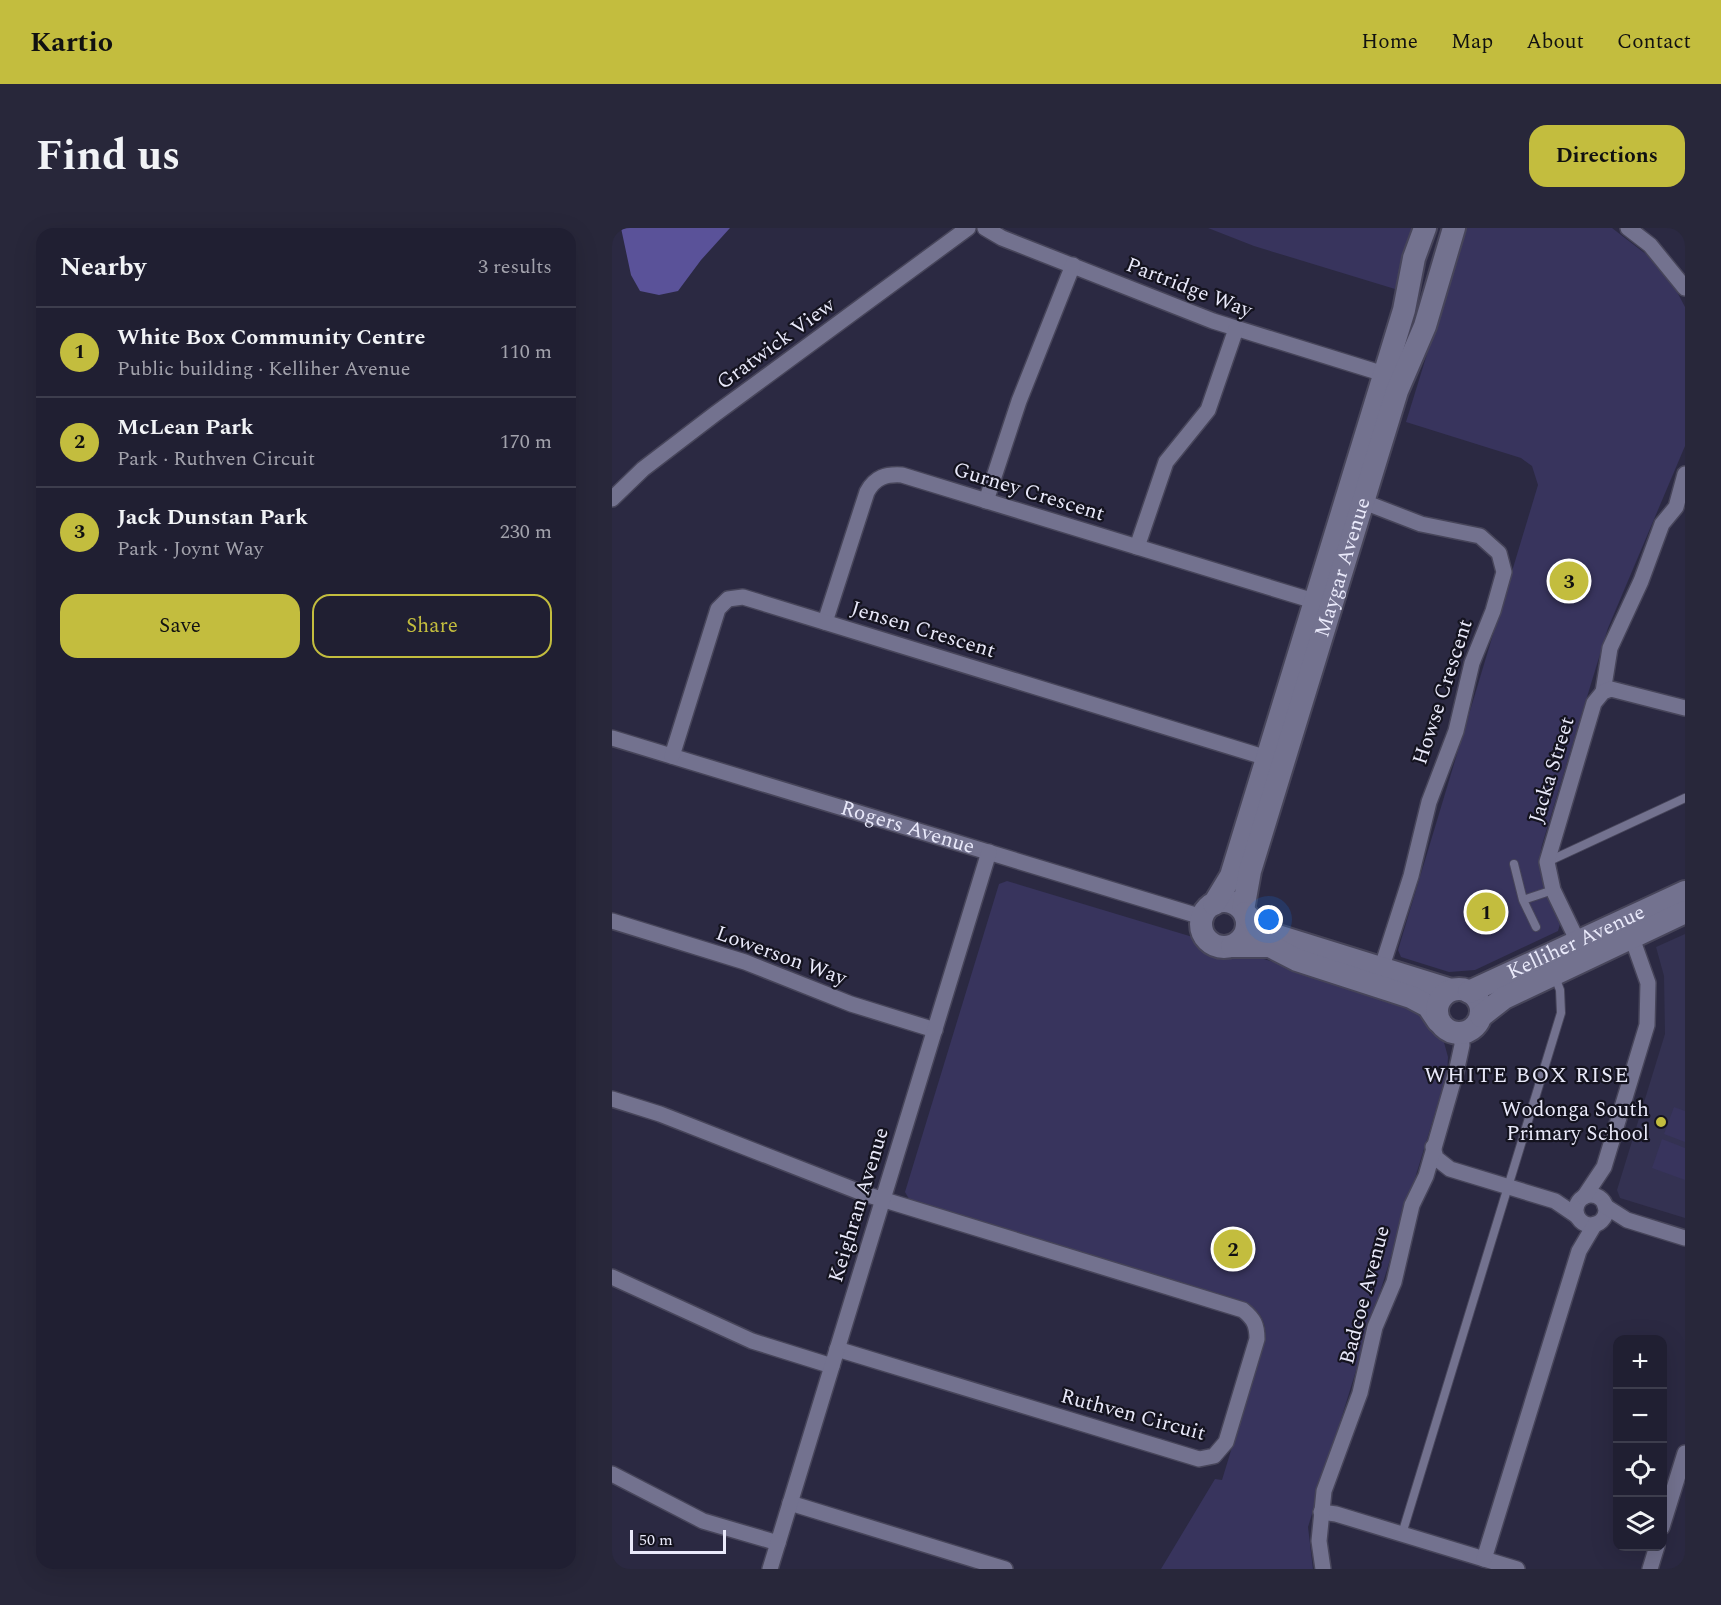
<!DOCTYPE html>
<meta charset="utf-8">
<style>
body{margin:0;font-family:Spectral,serif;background:#28273a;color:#f1f3f6}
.controls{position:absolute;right:18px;bottom:18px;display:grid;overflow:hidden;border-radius:12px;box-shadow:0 6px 24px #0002}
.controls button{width:54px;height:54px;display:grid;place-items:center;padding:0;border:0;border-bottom:2px solid #3d3d4d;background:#201f32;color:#f1f3f6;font:30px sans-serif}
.scale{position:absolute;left:18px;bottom:15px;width:96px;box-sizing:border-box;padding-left:6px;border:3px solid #e9e9fa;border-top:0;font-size:16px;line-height:21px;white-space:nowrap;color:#e9e9fa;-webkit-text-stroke:4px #14131f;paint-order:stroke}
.you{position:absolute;left:657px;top:692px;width:21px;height:21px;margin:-15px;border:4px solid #fff;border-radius:50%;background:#1a73e8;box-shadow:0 0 0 9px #1a73e833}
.badge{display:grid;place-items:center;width:39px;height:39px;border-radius:50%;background:#c3bd3e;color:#111;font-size:20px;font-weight:700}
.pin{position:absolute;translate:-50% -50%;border:3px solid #fff;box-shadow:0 2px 6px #0006}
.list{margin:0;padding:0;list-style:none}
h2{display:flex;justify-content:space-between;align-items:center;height:78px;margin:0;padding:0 24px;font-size:26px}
h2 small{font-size:20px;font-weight:400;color:#a2a2ac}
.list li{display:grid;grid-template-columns:39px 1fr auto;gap:18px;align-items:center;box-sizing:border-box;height:90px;padding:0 24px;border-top:2px solid #3d3d4d}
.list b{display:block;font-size:22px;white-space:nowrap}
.list p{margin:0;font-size:20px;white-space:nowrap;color:#a2a2ac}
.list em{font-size:20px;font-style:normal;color:#a2a2ac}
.actions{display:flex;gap:12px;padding:18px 24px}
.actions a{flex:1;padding:14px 0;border:2px solid #c3bd3e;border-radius:18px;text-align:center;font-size:21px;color:#c3bd3e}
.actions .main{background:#c3bd3e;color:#111}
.icon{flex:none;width:33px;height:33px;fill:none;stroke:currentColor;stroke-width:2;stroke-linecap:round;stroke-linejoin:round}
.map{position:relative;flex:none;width:1073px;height:1341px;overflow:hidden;border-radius:18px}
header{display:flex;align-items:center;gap:36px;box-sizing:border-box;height:84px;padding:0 30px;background:#c3bd3e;color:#111}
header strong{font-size:28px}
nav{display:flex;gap:33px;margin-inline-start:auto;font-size:21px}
.intro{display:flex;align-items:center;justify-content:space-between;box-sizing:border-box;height:144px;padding:0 36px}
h1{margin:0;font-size:42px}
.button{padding:15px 27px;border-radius:18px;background:#c3bd3e;color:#111;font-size:21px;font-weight:700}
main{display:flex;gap:36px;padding:0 36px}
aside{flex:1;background:#201f32;border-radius:18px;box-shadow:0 6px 24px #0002}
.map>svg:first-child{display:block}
.built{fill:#343252}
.green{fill:#38345d}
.forest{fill:#5a5299}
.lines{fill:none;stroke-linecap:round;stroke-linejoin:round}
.lane-casing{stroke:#47455a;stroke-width:10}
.street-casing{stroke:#47455a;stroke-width:18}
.secondary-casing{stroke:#47455a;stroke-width:26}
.lane{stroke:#73728f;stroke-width:8}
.street{stroke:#73728f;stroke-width:15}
.secondary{stroke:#73728f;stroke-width:22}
.poi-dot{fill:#c3bd3e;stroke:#14131f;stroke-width:2}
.labels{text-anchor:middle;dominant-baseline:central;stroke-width:4.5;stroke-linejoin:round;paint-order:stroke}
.street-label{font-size:21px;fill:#e9e9fa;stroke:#14131f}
.poi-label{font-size:21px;fill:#e9e9fa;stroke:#14131f;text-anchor:end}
.neighbourhood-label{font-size:22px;letter-spacing:1.5px;fill:#e9e9fa;stroke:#14131f}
</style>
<header>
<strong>Kartio</strong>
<nav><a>Home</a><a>Map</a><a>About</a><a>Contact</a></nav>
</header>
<div class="intro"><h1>Find us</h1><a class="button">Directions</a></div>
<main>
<aside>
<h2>Nearby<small>3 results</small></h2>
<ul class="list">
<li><span class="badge">1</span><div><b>White Box Community Centre</b><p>Public building · Kelliher Avenue</p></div><em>110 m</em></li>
<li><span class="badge">2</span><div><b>McLean Park</b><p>Park · Ruthven Circuit</p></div><em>170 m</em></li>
<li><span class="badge">3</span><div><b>Jack Dunstan Park</b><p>Park · Joynt Way</p></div><em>230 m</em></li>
</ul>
<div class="actions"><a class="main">Save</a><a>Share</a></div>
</aside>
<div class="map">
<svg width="1073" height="1341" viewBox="0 0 1073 1341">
<rect width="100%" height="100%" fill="#2b2942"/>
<path class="built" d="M1073 706V990L1008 970 1005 962 1053 806 1052 748 1044 719Z"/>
<path class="green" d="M596 0H801L783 61 642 18Z
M854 0H1000L1039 30 1062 58 1073 79V218L996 400 930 617C923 647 936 670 948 696L946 703 863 742 837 744 789 729 786 722 926 257 920 238 909 230 794 194Z
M395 653 584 710C599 723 612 726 632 725L795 775 830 807 836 829 835 846 696 1299 701 1341H549L603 1251 610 1252 653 1111C656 1090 643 1077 624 1071L297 971 293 964 387 656Z
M1062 879 1073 883V914L1052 906Z
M1050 911 1073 920V952L1040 940Z"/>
<path class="forest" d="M9 0H118L89 32 66 63 47 67 28 63 19 47Z"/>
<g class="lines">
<defs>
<path id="lane" d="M935 634 1073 570
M902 636 911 672 941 662
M911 672 924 699
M790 1306 949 785 948 762 943 749"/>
<g id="street">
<path d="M373 0 390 10 601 93 772 146"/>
<path d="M1016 0 1038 17 1073 60"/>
<path d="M0 271 31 241 103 186 356 0"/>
<path d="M374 273 407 173 461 37"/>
<path d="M752 274 809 296 868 308 887 325 892 344 881 383 860 435 844 503 817 574 799 648 767 748"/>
<path d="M525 319 554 234 596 182 624 101"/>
<path d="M213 394 255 264C263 249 274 246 290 247L702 373"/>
<path d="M991 464 998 420 1029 353 1050 296 1064 279 1073 246"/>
<path id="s1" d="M0 510 590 689"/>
<path d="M60 528 106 381 116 371 131 369 655 530"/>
<path d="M0 693 133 734 239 776 323 802"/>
<path d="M969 720 941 662 935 634 982 475 991 464 999 461 1073 480"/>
<path d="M0 871 48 886 253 966 631 1082C642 1091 645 1097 645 1111L614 1214 602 1228 587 1231 225 1121"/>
<path d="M821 919 824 930 838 941 943 973 965 988"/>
<circle cx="979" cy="982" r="15"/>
<path d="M972 969 992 939 1035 797 1036 755 1019 707"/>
<path d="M993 978 1015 992 1073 1010"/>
<path d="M0 1049 140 1113 220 1138"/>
<path d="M0 1246 91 1293 166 1315"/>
<path d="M178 1275 393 1341"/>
<path d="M709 1284 724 1286 905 1341"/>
<path d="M1050 1299 1073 1225"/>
<path d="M872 1331 967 1023 983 996"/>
<path d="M158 1341 377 624"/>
<path d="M711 1341 707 1313 712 1263 748 1165 763 1099 782 1054 800 977 814 948 845 840 850 817 849 806"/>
<path d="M1038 1341 1045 1318"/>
</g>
<g id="secondary">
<circle cx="612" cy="696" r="23"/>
<path d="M602 676 619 648 792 82 802 30 813 0"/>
<path id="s2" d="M631 682 638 643 785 163 813 98 842 0"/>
<path d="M633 685 648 701 656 705 839 762"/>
<path d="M620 718H658L685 732 799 769 816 778 826 793"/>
<circle cx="847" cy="783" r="22"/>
<path id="s3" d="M857 764 1073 664"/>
<path d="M869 788 892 770 1073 684"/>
</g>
</defs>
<use href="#lane" class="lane-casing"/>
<use href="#street" class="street-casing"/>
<use href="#secondary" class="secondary-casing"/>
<use href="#lane" class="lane"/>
<use href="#street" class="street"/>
<use href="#secondary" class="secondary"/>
</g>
<circle class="poi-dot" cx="1049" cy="894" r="6"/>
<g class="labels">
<g class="street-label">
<text transform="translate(577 60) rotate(21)">Partridge Way</text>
<text transform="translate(164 116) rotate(-36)">Gratwick View</text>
<text transform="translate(417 264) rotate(17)">Gurney Crescent</text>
<text stroke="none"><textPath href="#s2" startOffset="357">Maygar Avenue</textPath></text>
<text transform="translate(311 402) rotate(17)">Jensen Crescent</text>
<text transform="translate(831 464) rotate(-72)">Howse Crescent</text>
<text transform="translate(940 542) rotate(-73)">Jacka Street</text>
<text stroke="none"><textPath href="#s1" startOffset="309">Rogers Avenue</textPath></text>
<text stroke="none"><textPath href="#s3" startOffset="118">Kelliher Avenue</textPath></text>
<text transform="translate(169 728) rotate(20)">Lowerson Way</text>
<text transform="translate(247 977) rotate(-73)">Keighran Avenue</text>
<text transform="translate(753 1067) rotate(-75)">Badcoe Avenue</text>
<text transform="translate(521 1187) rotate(15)">Ruthven Circuit</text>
</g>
<g class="poi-label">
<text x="1037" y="882">Wodonga South<tspan x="1037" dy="24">Primary School</tspan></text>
</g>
<g class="neighbourhood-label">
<text x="915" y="847">WHITE BOX RISE</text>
</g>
</g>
</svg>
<div class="controls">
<button>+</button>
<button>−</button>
<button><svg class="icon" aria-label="locate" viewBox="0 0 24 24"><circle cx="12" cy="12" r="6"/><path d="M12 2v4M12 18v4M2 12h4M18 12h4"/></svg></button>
<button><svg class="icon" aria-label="layers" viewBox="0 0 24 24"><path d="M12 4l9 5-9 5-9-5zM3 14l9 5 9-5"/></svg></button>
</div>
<div class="scale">50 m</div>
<div class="you"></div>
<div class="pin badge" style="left:874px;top:684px">1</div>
<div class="pin badge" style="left:621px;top:1021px">2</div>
<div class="pin badge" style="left:957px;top:353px">3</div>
</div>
</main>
